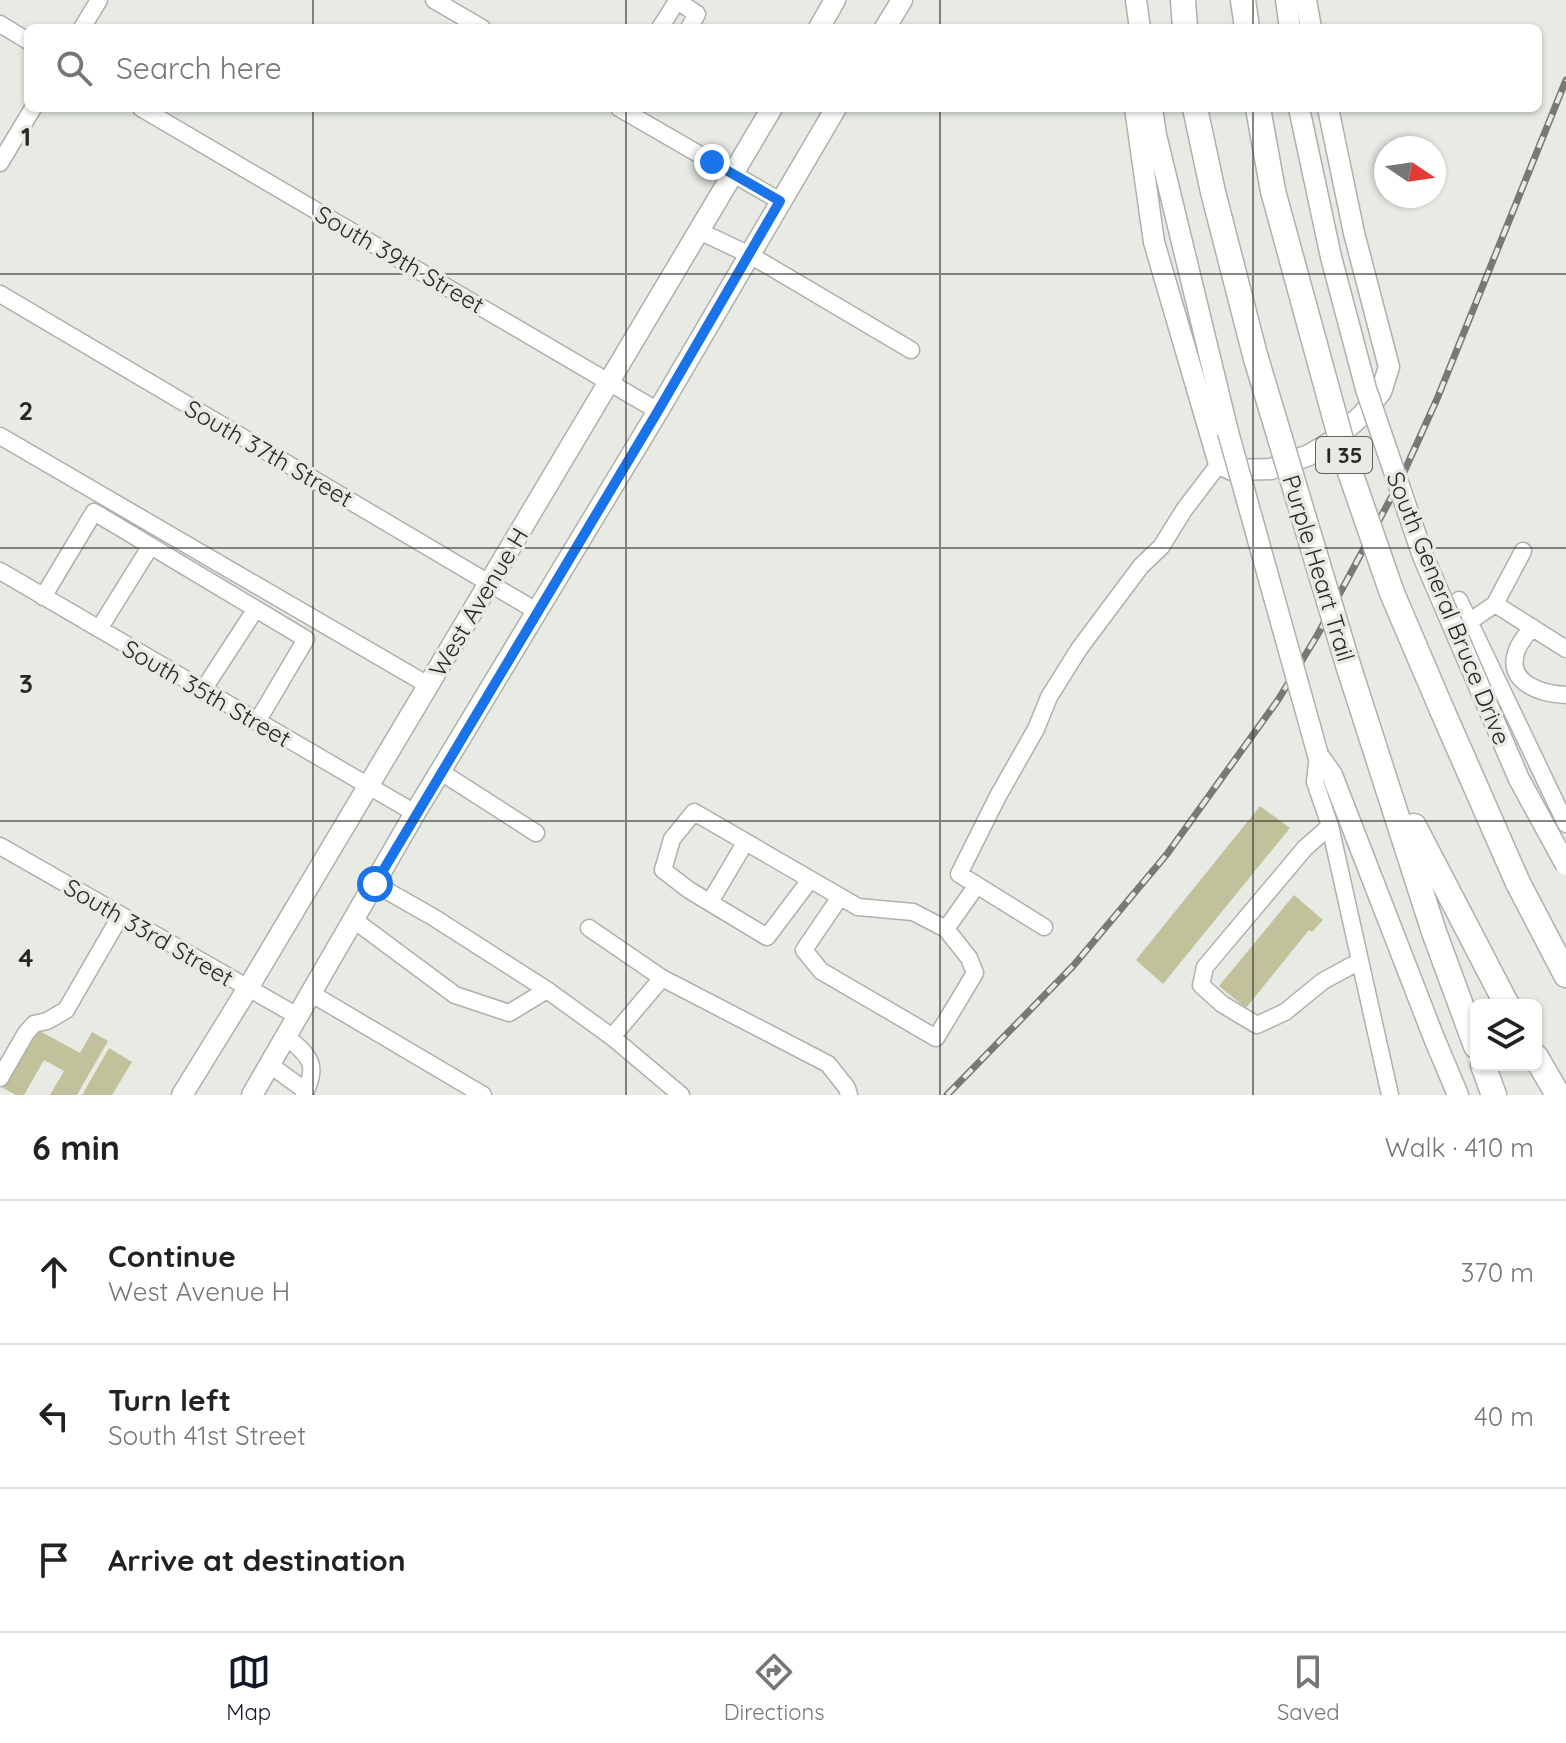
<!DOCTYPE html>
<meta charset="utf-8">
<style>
body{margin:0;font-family:Quicksand,sans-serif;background:#f2f2f2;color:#222}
.controls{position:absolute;right:24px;bottom:24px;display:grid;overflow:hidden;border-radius:12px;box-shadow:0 2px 6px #0004}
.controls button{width:72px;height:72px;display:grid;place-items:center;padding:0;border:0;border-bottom:2px solid #e0e0e0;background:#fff;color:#222;font:40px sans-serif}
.compass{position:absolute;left:1374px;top:136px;width:72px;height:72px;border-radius:50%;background:#fff;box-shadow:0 2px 6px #0004;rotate:103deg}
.stop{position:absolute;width:24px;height:24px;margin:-18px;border:6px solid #1a73e8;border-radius:50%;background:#fff}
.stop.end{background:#1a73e8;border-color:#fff;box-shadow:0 2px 8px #0008}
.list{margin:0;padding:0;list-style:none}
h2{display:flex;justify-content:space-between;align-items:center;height:104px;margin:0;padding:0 32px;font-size:34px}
h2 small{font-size:26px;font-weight:400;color:#767676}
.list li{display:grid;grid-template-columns:52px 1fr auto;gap:24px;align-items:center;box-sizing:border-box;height:144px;padding:0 32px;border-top:2px solid #e0e0e0}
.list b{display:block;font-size:30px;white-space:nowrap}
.list p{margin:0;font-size:26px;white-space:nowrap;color:#767676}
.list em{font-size:26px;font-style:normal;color:#767676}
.icon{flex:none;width:44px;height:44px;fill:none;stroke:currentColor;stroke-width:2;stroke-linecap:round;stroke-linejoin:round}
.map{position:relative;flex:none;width:1566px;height:1095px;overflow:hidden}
.search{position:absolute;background:#fff;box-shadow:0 2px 6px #0004;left:24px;right:24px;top:24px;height:88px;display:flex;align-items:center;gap:20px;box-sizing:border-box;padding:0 28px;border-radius:12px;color:#767676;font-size:30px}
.sheet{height:536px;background:#fff}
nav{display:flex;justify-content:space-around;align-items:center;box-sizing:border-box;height:112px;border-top:2px solid #e0e0e0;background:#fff;font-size:22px;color:#767676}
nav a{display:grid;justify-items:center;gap:4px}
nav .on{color:#111827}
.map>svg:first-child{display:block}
.building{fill:#c1c29b}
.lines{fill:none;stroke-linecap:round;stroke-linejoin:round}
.minor-casing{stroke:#adb1ab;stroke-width:19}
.major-casing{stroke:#adb1ab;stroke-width:23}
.highway-casing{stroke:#adb1ab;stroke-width:27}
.minor{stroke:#fff;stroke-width:16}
.major{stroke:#fff;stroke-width:20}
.highway{stroke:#fff;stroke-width:24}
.rail-casing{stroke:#777975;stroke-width:7}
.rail{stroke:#e7ebe4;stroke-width:4;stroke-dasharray:12;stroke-linecap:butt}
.major-bridge-casing{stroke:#adb1ab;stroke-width:23;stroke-linecap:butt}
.highway-bridge-casing{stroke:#adb1ab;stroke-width:27;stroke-linecap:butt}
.major-bridge{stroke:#fff;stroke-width:20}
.highway-bridge{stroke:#fff;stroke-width:24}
.route{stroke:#1a73e8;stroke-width:10}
.grid{fill:none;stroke:#282927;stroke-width:2;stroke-opacity:0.55}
.labels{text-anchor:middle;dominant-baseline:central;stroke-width:7;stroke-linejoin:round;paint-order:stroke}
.shield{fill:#e7ebe4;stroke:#616360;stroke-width:2}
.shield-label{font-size:22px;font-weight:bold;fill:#282927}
.street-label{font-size:24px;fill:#282927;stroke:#e7ebe4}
.grid-label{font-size:26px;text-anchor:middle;font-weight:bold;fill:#282927;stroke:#e7ebe4;stroke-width:7;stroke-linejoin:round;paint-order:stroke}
</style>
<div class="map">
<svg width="1566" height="1095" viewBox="0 0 1566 1095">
<rect width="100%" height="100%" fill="#e7ebe4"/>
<path class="building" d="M1260 806 1290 828 1163 984 1136 960Z
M1294 895 1323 920 1312 932 1309 930 1246 1008 1219 986Z
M36 1029 80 1053 92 1032 108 1041 77 1095H50L64 1071 44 1060 24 1095H16L3 1088Z
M109 1048 132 1062 112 1095H82Z"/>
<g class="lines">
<defs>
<path id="minor" d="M434 0 482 28
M676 0 697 14 689 28
M0 24 28 41
M82 28 99 0
M660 28 677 1
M141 108 658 411
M619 108 780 201
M0 163 33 108
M699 231 750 255 911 350
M0 294 538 612
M0 436 428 685
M0 571 415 813
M43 597 94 512 306 639 257 722
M1459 600 1566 824
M1495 604 1523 551
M1469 622 1495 604 1566 649
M1532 627C1527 634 1520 642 1517 650 1504 683 1542 694 1566 695
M99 629 150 547
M203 690 255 610
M1318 755 1315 782 1330 826 1390 1095
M441 772 536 833
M1330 826 1305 848 1205 967 1201 985 1222 1004 1257 1025 1285 1012 1323 981 1360 961
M0 846 299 1017
M810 880 767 937 689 890 663 870 672 839 694 812 858 907 913 912 946 929 977 885
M375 884 433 917 547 990
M840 897 804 950 821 971 936 1038 975 973 969 958 946 929
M710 902 745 843
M354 920 455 995 509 1013 547 990 612 1037 662 978
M1044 927 959 874 998 796 1036 729 1049 697 1079 649 1141 566 1161 547 1184 510 1219 464
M589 928 662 978 828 1064 847 1088 849 1095
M312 994 483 1095
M287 1037C312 1058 318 1065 304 1095
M612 1037 681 1095
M270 1065 306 1091
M0 1078 26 1033 34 1024 47 1021 66 1010 121 915"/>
<path id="major" d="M1136 0 1140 28
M1286 0 1290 28
M1306 0 1311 28
M819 28 835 0
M885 28 902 0
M1135 108 1154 242 1219 464 1232 470 1271 469 1309 455 1334 440 1362 415 1381 392 1389 367 1354 233 1328 108
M1152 108 1156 135 1228 432
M1318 755 1332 775 1434 1038 1458 1095
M182 1095 248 988 772 108
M252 1095 415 813 658 411 836 108"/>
<path id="highway" d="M1183 0 1185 28
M1243 0 1247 28
M1258 108 1273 191
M1349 668 1434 932 1476 1046
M1442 710 1518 883 1566 975
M1414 826 1507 1005
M1536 1057 1558 1095
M1483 1065 1494 1095"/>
</defs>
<use href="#minor" class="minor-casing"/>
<use href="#major" class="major-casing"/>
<use href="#highway" class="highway-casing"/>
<use href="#minor" class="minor"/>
<use href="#major" class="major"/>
<use href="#highway" class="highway"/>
<defs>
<path id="rail" d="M947 1095 1074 965 1167 854 1278 700 1318 634 1399 483 1437 399 1566 80"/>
</defs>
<use href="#rail" class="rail-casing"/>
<use href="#rail" class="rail"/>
<defs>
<path id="major-bridge" d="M1299 108 1331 257 1366 389 1423 556 1519 779 1566 865
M1228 432 1318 755"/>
<path id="highway-bridge" d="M1195 108 1213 192 1255 355 1349 668
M1273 191 1349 469 1392 593 1442 710"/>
</defs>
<use href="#major-bridge" class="major-bridge-casing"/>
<use href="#highway-bridge" class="highway-bridge-casing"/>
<use href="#major-bridge" class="major-bridge"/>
<use href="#highway-bridge" class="highway-bridge"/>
</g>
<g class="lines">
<path class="route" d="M375 884 658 411 780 201 712 162"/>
</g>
<path class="grid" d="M313 0V28M626 0V28M940 0V28M1253 0V28M313 108V1095M626 108V1095M940 108V1095M1253 108V1095M0 274H1566M0 548H1566M0 821H1566"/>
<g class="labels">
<rect class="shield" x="1316" y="437" width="56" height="36" rx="6"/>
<g class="shield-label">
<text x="1344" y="455">I 35</text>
</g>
<g class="street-label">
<text transform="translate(400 259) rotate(30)">South 39th Street</text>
<text transform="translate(269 453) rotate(30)">South 37th Street</text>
<text transform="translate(1319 568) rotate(73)">Purple Heart Trail</text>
<text transform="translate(478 602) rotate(-59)">West Avenue H</text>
<text transform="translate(1449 608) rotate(68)">South General Bruce Drive</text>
<text transform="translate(207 693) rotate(30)">South 35th Street</text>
<text transform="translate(149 932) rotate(30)">South 33rd Street</text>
</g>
</g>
<g class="grid-label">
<text x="26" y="146">1</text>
<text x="26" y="420">2</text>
<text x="26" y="693">3</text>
<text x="26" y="967">4</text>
</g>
</svg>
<div class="controls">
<button><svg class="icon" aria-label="layers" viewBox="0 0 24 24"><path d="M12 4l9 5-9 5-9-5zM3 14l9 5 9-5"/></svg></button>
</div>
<svg class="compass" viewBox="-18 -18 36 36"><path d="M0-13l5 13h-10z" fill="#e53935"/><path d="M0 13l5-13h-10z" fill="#767676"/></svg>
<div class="stop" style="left:375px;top:884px"></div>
<div class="stop end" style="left:712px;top:162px"></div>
<div class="search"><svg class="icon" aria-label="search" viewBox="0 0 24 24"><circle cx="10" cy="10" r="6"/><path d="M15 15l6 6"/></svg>Search here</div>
</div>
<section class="sheet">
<h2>6 min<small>Walk · 410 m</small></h2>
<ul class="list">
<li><svg class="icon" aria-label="ahead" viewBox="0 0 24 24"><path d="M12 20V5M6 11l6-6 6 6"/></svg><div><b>Continue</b><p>West Avenue H</p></div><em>370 m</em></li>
<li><svg class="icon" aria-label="left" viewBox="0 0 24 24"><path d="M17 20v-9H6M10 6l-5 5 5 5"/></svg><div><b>Turn left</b><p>South 41st Street</p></div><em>40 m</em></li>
<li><svg class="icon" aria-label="arrive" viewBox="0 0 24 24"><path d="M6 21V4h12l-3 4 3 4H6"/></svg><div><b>Arrive at destination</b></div></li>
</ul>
</section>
<nav>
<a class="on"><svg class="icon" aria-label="map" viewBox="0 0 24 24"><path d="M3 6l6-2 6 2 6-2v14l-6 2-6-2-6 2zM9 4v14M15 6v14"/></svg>Map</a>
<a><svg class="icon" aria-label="directions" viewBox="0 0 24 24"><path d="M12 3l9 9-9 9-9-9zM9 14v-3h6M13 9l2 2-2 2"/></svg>Directions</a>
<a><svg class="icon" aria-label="saved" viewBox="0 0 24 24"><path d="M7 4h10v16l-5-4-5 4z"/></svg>Saved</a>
</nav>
